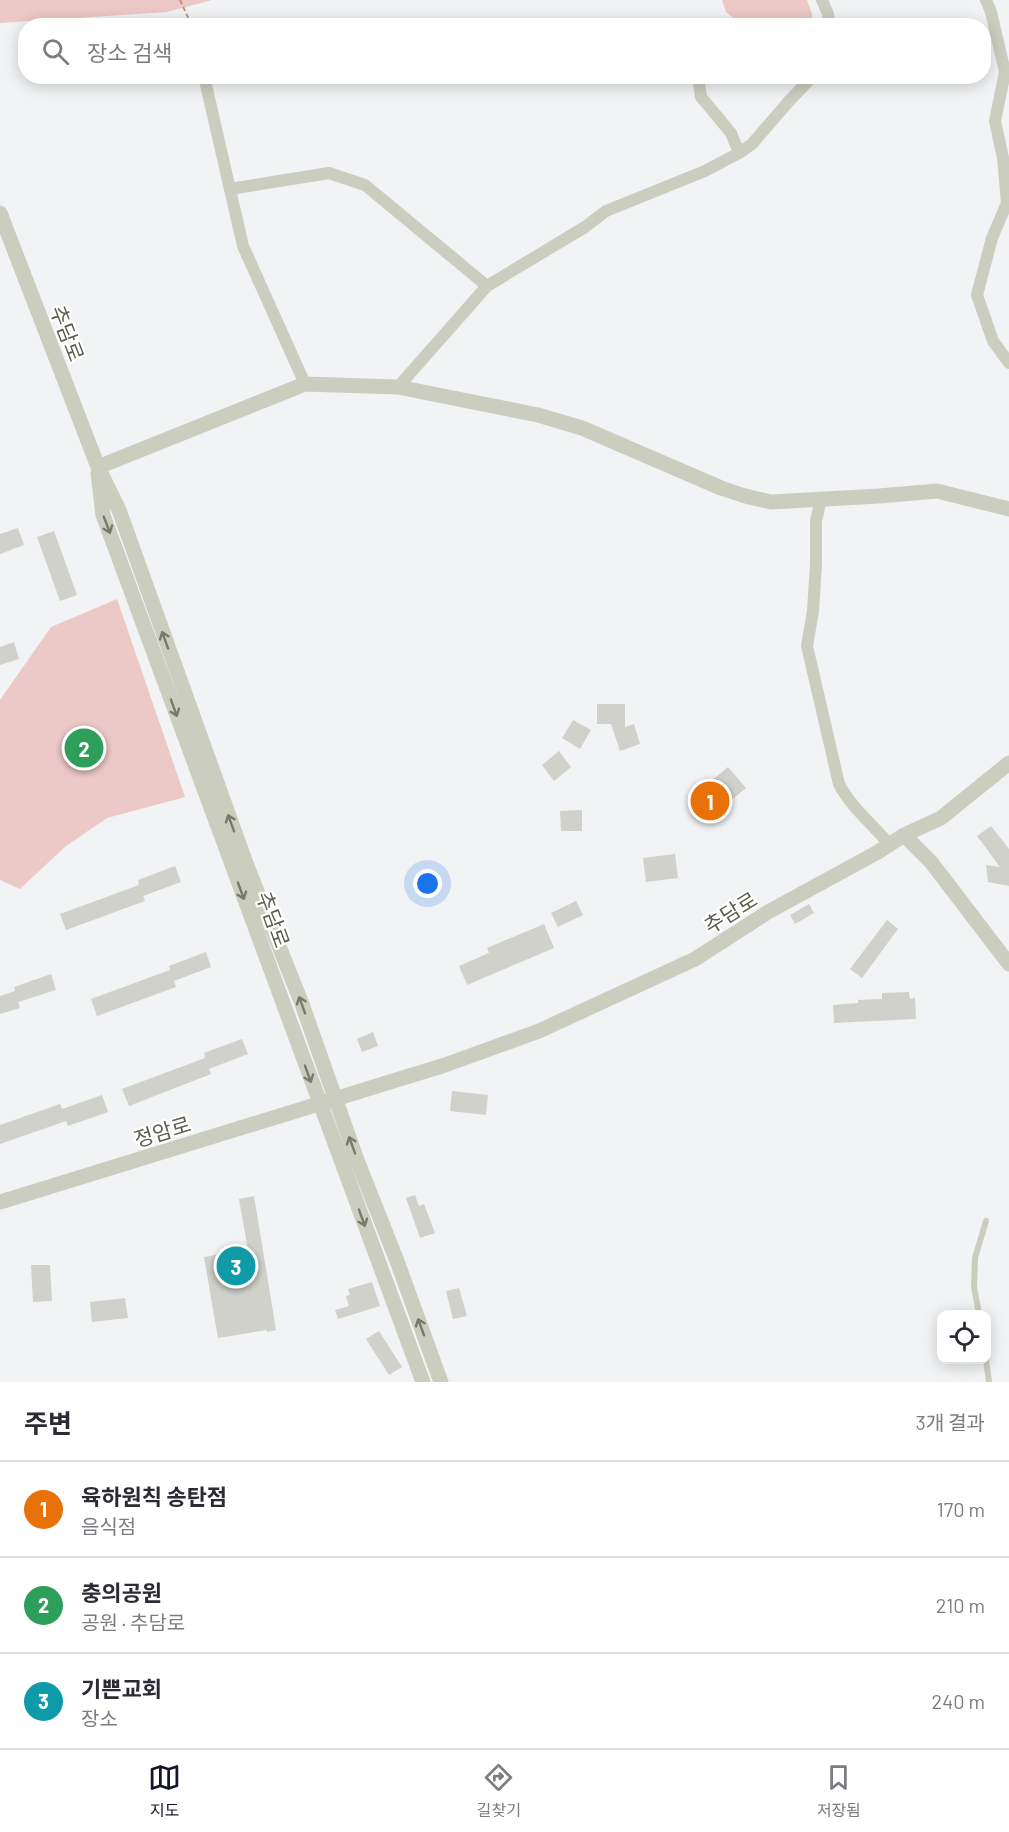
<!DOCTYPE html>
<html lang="ko">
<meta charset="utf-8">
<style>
body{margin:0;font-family:Barlow,"Noto Sans KR",sans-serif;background:#f7f7f7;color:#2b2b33}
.controls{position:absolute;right:18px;bottom:18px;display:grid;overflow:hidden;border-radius:12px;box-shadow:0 3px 15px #0003}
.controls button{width:54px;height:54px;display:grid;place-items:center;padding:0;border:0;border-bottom:2px solid #e1e1e2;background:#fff;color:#2b2b33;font:30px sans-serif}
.you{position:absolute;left:428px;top:884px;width:21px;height:21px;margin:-15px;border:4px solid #fff;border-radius:50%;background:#1a73e8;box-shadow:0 0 0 9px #1a73e833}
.badge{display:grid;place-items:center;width:39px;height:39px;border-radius:50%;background:#111827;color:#fff;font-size:20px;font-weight:700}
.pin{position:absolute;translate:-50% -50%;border:3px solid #fff;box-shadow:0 2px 6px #0006}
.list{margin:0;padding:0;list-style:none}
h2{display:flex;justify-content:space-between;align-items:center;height:78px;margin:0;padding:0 24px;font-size:26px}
h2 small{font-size:20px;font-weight:400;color:#7c7c81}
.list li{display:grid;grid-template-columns:39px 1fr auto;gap:18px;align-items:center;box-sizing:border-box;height:96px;padding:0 24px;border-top:2px solid #e1e1e2}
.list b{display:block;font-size:22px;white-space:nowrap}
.list p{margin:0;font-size:20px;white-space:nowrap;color:#7c7c81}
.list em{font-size:20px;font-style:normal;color:#7c7c81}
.icon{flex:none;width:33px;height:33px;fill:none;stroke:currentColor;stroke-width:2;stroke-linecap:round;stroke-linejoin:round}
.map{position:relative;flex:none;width:1009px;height:1382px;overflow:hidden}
.search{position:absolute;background:#fff;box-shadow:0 3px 15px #0003;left:18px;right:18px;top:18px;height:66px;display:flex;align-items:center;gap:15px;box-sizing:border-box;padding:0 21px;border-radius:24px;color:#7c7c81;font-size:22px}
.sheet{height:366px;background:#fff}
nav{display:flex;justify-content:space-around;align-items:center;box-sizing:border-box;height:84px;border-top:2px solid #e1e1e2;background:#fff;font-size:16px;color:#7c7c81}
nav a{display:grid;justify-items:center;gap:3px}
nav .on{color:#111827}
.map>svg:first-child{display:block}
.green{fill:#ecc8c6}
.building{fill:#cfd1ca}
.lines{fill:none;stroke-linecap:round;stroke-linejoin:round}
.path{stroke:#c68d82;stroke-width:2;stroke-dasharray:4.5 3;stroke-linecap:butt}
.service{stroke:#cbcdbf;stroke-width:6}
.minor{stroke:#cbcdbf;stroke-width:12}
.tertiary{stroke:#cbcdbf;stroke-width:15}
.oneway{stroke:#777a69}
.labels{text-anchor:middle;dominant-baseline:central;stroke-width:4.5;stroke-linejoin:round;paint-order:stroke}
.street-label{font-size:21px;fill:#5b5e4c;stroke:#fff}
</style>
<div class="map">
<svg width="1009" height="1382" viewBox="0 0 1009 1382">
<rect width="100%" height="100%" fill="#f2f3f4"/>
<path class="green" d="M0 0H212L167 12 0 23Z
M722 0H807L812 14 811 25H741L726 12Z
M117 599 185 797 107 818 66 846 20 889 0 880V700L51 627Z"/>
<path class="building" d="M18 528 24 545 0 554V534Z
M54 531 77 595 60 601 37 537Z
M14 642 19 659 0 665V647Z
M597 704H625V727L634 724 640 744 620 751 611 724H597Z
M573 720 591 730 580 749 562 738Z
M559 751 571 767 554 781 542 765Z
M728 767 746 788 705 822 687 801Z
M582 810V831H561L560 811Z
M991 826 1009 849V886L988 882 986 865 1000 867 977 836Z
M675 854 678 878 646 882 643 858Z
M175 866 181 882 143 896 145 901 66 930 60 914 139 885 138 880Z
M576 901 583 915 558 927 551 913Z
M809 904 814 913 795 924 790 915Z
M887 920 898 929 862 978 850 969Z
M544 924 554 948 467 985 459 966 489 953 487 948Z
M206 952 211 967 174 981 176 987 97 1016 91 999 170 970 169 966Z
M51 974 56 990 18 1002 20 1008 0 1014V996L15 991 14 987Z
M909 992 910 999 915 998 916 1019 834 1023 833 1005 858 1003V1000L882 999V993Z
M373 1032 378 1046 362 1052 357 1039Z
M242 1039 248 1054 209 1069 211 1074 129 1106 122 1089 205 1058 204 1053Z
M452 1091 488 1095 486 1115 450 1111Z
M102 1095 108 1112 68 1126 66 1121 0 1144V1125L60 1104 62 1109Z
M415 1195 419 1206 424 1204 435 1233 420 1238 406 1198Z
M254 1196 276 1330 267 1332V1330L218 1338 204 1257 248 1250 239 1199Z
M31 1265H50L52 1301 33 1302Z
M372 1282 380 1306 338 1319 335 1310 349 1306 346 1296 350 1295 348 1289Z
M459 1288 467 1316 453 1319 446 1291Z
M125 1298 128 1318 92 1322 90 1302Z
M379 1331 402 1367 389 1375 366 1339Z"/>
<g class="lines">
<path class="path" d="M180 0 192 26"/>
<path class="service" d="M979 1314 974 1287 975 1258 986 1221
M986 1360 989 1382"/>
<path class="minor" d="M822 0 828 14 829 26
M986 0 991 12 1005 72 995 121 1003 158 1007 203 992 238 977 295 993 341 1009 363
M204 76 243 246 305 384
M739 153 752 144 789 101 813 76
M230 189 329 173 365 185 487 286 398 387
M487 286 585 227 606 211 705 171 739 153 731 133 701 97 698 76
M821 499 816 521V564L813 611 807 646 839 784C850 806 873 825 889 844"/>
<path class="tertiary" d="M0 213 98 467 119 510 247 866 302 1004 357 1160 397 1261 441 1382
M98 467 305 384 398 387 538 415 582 428 721 488 745 496 771 502 879 496 937 491 1009 509
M98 473 103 515 423 1382
M904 835 931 862 1009 964
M0 1202 445 1065 539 1031 695 959 768 912 878 852 904 835 941 818 1009 763"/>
</g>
<defs><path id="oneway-shaft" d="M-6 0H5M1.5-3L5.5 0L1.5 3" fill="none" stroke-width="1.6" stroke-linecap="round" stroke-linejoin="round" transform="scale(1.5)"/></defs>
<g class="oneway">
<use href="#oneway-shaft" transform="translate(107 525) rotate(69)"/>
<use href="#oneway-shaft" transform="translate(165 640) rotate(-110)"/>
<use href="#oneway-shaft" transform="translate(174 708) rotate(70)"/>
<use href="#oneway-shaft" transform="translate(231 823) rotate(-110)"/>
<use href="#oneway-shaft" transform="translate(241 891) rotate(70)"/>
<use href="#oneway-shaft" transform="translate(302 1005) rotate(-110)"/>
<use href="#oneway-shaft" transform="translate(308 1074) rotate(70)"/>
<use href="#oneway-shaft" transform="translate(352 1145) rotate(-110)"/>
<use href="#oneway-shaft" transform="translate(362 1218) rotate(70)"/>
<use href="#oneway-shaft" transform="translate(421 1327) rotate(-110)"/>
</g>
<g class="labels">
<g class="street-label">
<text transform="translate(68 333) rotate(69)">추담로</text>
<text transform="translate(730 912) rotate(-32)">추담로</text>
<text transform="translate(274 919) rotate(70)">추담로</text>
<text transform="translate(162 1131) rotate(-17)">정암로</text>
</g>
</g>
</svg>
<div class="controls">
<button><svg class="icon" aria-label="locate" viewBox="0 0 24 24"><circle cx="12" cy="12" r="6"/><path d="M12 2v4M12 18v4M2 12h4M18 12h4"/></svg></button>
</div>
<div class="you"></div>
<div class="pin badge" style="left:710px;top:801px;background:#e8710a">1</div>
<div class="pin badge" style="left:84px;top:748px;background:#2e9e5b">2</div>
<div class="pin badge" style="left:236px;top:1266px;background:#0f9aa8">3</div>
<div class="search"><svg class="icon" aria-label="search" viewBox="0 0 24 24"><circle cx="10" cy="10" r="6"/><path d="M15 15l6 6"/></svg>장소 검색</div>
</div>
<section class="sheet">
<h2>주변<small>3개 결과</small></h2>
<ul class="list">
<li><span class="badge" style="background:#e8710a">1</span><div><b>육하원칙 송탄점</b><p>음식점</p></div><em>170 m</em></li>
<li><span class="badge" style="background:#2e9e5b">2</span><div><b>충의공원</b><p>공원 · 추담로</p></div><em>210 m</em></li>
<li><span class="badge" style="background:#0f9aa8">3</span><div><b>기쁜교회</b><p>장소</p></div><em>240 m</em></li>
</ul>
</section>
<nav>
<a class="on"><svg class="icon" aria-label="map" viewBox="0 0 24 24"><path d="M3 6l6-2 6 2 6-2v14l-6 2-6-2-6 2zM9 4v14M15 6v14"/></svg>지도</a>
<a><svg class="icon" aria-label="directions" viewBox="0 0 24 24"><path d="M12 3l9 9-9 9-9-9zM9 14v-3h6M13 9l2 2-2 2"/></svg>길찾기</a>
<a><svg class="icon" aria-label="saved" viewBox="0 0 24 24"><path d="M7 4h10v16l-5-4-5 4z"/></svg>저장됨</a>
</nav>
